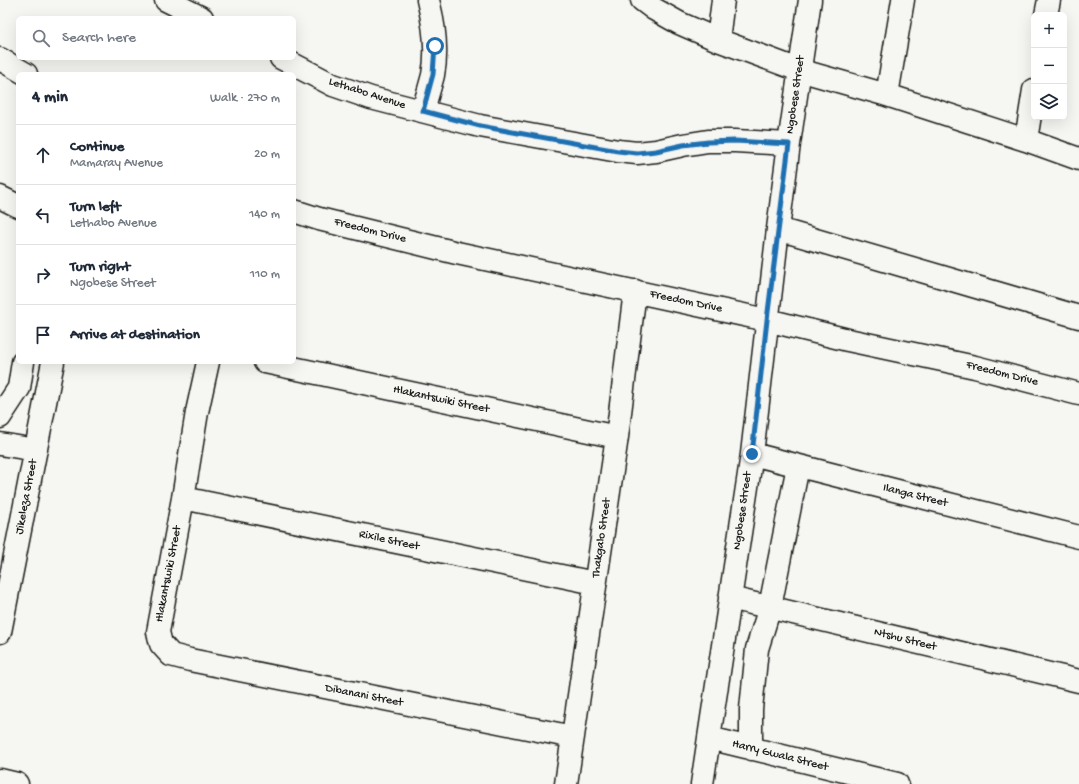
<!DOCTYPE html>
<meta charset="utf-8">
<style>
body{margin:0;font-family:"Gochi Hand",sans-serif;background:#f6f6f7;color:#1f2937}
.controls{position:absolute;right:12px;top:12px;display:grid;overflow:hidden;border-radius:6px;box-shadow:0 4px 16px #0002}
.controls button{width:36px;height:36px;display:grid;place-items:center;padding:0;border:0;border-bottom:1px solid #e0e1e3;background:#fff;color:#1f2937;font:20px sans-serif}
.stop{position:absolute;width:12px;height:12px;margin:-9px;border:3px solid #1f6fb2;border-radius:50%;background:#fff}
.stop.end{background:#1f6fb2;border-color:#fff;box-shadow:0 1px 4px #0008}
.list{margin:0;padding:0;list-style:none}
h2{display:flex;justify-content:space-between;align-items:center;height:52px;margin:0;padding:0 16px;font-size:17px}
h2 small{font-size:13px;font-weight:400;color:#747a83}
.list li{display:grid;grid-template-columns:26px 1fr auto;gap:12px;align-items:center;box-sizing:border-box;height:60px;padding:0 16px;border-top:1px solid #e0e1e3}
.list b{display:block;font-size:15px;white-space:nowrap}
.list p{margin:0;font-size:13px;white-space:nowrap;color:#747a83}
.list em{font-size:13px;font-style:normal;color:#747a83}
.icon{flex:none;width:22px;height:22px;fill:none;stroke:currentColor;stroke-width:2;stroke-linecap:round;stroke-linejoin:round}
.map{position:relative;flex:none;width:1079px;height:784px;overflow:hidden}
.search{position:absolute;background:#fff;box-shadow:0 4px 16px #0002;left:16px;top:16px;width:280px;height:44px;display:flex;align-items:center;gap:10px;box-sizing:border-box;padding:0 14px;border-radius:6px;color:#747a83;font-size:15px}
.panel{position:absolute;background:#fff;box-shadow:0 4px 16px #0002;left:16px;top:72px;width:280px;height:292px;border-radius:6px}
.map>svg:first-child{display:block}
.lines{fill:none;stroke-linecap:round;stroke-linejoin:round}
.minor-casing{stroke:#1c1c1c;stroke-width:25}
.minor{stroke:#f6f6f2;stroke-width:22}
.route{stroke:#1f6fb2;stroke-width:5}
.labels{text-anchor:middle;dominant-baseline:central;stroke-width:3.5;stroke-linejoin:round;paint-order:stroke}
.street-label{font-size:12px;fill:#1c1c1c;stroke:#f6f6f2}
</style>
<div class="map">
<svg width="1079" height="784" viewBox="0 0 1079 784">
<rect width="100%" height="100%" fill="#f6f6f2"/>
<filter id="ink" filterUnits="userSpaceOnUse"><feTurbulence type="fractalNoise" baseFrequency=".025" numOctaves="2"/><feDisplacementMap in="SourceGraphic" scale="8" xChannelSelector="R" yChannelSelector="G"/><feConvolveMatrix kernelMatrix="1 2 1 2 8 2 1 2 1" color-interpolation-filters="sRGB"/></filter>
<g filter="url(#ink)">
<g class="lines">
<defs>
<path id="minor" d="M166 0 202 18
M642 0 654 9 679 23 718 40 799 70 887 95 1026 140 1079 159
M1046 15 1049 0
M718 40 723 0
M281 58 333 85 371 98 480 126 618 151 637 153 656 151 683 145 708 141H735L789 144
M0 59 26 74
M887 95 903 0
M423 111C426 99 430 87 433 75 438 50 434 24 428 0
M1026 140 1034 90
M0 197 18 206
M294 211 319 219 457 253 767 320 848 340 975 367 1079 394
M778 229 1079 317
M208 362 197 412 183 498 158 632 161 644 171 655 190 660 573 737
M265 362 617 437
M0 417 19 388 23 362
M0 444 36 450
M752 454 1079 537
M183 498 595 583
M730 598 1079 681
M0 632 53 362
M709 738 897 784
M751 749V709L757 649 770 607 798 466
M0 780 17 784
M566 784 617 437 635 291
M702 784 752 454 778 229 789 144 810 0"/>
</defs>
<use href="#minor" class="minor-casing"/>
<use href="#minor" class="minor"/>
</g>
</g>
<g class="lines" filter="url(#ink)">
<path class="route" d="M435 46 433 74 423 111 480 126 618 151 637 153 656 151 683 145 708 142 735 141 789 144 767 320 752 454"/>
</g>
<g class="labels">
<g class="street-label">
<text transform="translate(367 94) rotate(18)">Lethabo Avenue</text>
<text transform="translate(796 95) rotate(-82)">Ngobese Street</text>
<text transform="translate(370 231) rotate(14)">Freedom Drive</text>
<text transform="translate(686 302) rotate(12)">Freedom Drive</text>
<text transform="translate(1002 374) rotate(14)">Freedom Drive</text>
<text transform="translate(441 400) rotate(12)">Hlakantswiki Street</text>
<text transform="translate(915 496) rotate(14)">Ilanga Street</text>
<text transform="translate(27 497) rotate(-79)">Jikeleza Street</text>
<text transform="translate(743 511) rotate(-82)">Ngobese Street</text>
<text transform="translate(602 538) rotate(-82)">Thakgalo Street</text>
<text transform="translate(389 541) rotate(12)">Rixile Street</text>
<text transform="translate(169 574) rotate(-79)">Hlakantswiki Street</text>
<text transform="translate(905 640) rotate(14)">Ntshu Street</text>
<text transform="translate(364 696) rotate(11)">Dibanani Street</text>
<text transform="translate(780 756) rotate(14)">Harry Gwala Street</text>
</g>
</g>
</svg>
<div class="controls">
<button>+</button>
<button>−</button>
<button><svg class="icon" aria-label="layers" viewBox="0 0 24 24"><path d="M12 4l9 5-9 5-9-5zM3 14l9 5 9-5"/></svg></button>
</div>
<div class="stop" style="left:435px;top:46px"></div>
<div class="stop end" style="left:752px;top:454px"></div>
<div class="search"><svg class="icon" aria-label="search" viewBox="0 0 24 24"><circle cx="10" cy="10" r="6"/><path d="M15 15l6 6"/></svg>Search here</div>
<section class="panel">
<h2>4 min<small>Walk · 270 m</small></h2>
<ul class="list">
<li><svg class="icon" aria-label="ahead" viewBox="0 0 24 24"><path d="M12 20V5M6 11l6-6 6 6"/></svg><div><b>Continue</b><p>Mamaray Avenue</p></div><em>20 m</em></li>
<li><svg class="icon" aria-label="left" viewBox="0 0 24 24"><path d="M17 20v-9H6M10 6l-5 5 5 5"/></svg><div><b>Turn left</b><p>Lethabo Avenue</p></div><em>140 m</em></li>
<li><svg class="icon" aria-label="right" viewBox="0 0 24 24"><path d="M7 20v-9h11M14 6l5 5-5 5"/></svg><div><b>Turn right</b><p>Ngobese Street</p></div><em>110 m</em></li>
<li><svg class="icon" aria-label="arrive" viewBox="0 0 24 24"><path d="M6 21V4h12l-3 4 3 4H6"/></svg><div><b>Arrive at destination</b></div></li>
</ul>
</section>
</div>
